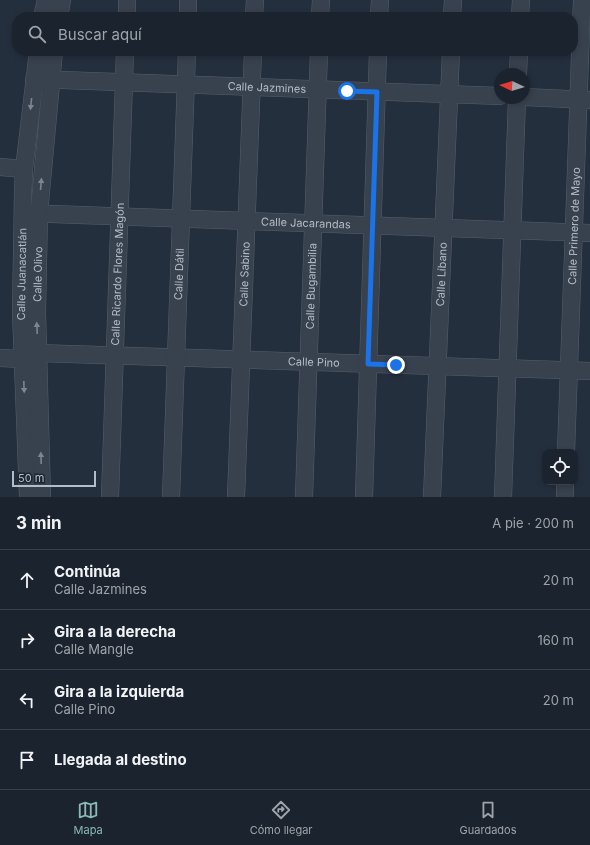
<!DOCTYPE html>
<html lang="es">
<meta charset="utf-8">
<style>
body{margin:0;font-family:Inter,sans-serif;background:#242b36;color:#f1f3f6}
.controls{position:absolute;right:12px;bottom:12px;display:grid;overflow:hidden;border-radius:8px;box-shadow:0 2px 6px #0003}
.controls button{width:36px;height:36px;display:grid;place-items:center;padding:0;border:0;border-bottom:1px solid #39404a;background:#1b232e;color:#f1f3f6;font:20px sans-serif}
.compass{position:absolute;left:494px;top:68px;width:36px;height:36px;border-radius:50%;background:#1b232e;box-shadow:0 2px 6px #0003;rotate:274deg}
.scale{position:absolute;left:12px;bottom:10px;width:84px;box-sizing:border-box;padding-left:4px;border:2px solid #b4bcc9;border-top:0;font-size:11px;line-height:14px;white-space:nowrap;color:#b4bcc9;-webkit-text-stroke:3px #1d2633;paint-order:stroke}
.stop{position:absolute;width:12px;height:12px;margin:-9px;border:3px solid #1a73e8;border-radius:50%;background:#fff}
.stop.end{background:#1a73e8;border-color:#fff;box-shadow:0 1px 4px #0008}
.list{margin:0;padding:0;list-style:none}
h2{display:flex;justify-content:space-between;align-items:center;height:52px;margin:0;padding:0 16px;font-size:17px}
h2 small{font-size:13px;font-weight:400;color:#a0a4aa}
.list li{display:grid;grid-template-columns:26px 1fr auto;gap:12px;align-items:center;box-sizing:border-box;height:60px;padding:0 16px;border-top:1px solid #39404a}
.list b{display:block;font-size:15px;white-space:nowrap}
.list p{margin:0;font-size:13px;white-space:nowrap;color:#a0a4aa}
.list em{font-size:13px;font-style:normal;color:#a0a4aa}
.icon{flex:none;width:22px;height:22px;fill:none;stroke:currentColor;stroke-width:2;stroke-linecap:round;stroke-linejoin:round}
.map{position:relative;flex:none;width:590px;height:497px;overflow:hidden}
.search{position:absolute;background:#1b232e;box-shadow:0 2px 6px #0003;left:12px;right:12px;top:12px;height:44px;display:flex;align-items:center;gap:10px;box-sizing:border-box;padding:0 14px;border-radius:16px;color:#a0a4aa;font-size:15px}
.sheet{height:292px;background:#1b232e}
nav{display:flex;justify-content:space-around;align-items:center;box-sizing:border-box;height:56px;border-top:1px solid #39404a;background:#1b232e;font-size:11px;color:#a0a4aa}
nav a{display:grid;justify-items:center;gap:2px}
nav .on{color:#8bbbb9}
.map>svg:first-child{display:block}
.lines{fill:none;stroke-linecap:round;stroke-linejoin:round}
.minor-casing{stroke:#565f6c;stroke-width:18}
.minor{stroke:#38414e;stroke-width:17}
.oneway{fill:#7c8592}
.route{stroke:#1a73e8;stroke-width:5}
.labels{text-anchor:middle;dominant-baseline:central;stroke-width:3.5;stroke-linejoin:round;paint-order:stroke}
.street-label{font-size:11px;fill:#b4bcc9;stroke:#1d2633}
</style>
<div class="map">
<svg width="590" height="497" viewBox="0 0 590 497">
<rect width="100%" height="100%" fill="#242f3e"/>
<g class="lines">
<defs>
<g id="minor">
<path d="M42 17 46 0"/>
<path d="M59 17 62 0"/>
<path d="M127 17V0"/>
<path d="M188 17V0"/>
<path d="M254 17 255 0"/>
<path d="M320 17 321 0"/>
<path d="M379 17 380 0"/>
<path d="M452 17 453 0"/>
<path d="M520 17 521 0"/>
<path d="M518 74 519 51"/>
<path id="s1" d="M34 79 500 96"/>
<path d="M524 97 590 100"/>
<path d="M0 167 24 169"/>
<path id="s2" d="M23 213 590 233"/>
<path id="s3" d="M38 353 590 371"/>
<path d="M0 358 22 359"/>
<path id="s4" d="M566 452 582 0"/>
<path id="s5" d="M28 497 21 312 23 192 24 169 38 51"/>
<path id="s6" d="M42 497 37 313 39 213 54 51"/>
<path id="s7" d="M110 497 125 51"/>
<path id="s8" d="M171 497 187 51"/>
<path id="s9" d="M236 497 253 51"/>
<path id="s10" d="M304 497 319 51"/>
<path d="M364 497 378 51"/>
<path id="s11" d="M432 497 451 51"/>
<path d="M503 497 517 98"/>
<path d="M565 497V482"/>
</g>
</defs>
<use href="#minor" class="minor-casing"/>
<use href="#minor" class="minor"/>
</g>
<defs><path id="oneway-solid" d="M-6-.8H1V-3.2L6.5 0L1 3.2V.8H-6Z"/></defs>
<g class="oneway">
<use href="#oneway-solid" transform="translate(31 104) rotate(96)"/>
<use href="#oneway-solid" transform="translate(41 184) rotate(-85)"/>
<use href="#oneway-solid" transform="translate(37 328) rotate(-92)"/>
<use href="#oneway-solid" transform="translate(24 387) rotate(88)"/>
<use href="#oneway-solid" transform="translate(41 458) rotate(-92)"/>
</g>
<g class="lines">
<path class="route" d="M347 91 377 92 368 364 396 365"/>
</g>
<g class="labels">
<g class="street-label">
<text stroke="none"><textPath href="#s1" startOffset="233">Calle Jazmines</textPath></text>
<text stroke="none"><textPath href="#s2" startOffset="283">Calle Jacarandas</textPath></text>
<text stroke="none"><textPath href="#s4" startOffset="226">Calle Primero de Mayo</textPath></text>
<text stroke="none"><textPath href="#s5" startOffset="223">Calle Juanacatlán</textPath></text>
<text stroke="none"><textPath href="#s6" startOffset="223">Calle Olivo</textPath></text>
<text stroke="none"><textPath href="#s7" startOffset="223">Calle Ricardo Flores Magón</textPath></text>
<text stroke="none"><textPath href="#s8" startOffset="223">Calle Dátil</textPath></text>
<text stroke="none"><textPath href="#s9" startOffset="223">Calle Sabino</textPath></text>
<text stroke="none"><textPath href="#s11" startOffset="223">Calle Líbano</textPath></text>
<text stroke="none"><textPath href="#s10" startOffset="211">Calle Bugambilia</textPath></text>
<text stroke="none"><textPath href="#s3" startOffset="276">Calle Pino</textPath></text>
</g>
</g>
</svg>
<div class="controls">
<button><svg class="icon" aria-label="locate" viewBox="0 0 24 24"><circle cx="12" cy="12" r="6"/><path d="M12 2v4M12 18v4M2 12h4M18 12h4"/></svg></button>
</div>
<svg class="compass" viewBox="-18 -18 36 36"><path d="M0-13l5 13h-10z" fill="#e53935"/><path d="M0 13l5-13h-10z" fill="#a0a4aa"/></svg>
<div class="scale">50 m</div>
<div class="stop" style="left:347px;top:91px"></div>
<div class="stop end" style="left:396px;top:365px"></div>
<div class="search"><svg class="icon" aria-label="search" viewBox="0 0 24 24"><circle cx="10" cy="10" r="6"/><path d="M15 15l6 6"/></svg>Buscar aquí</div>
</div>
<section class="sheet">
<h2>3 min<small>A pie · 200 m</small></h2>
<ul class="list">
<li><svg class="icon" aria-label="ahead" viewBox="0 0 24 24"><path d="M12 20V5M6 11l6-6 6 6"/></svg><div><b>Continúa</b><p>Calle Jazmines</p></div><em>20 m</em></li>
<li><svg class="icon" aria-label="right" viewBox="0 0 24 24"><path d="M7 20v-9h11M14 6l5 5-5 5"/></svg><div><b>Gira a la derecha</b><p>Calle Mangle</p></div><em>160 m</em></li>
<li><svg class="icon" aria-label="left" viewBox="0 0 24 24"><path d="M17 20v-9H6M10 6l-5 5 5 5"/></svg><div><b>Gira a la izquierda</b><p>Calle Pino</p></div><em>20 m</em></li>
<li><svg class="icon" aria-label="arrive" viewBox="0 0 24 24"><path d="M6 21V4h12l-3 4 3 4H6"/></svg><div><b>Llegada al destino</b></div></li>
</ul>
</section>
<nav>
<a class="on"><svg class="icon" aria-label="map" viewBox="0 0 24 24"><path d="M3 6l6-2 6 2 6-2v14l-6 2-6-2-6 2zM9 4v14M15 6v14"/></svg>Mapa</a>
<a><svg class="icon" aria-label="directions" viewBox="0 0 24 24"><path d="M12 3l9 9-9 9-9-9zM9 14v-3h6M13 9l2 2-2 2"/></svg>Cómo llegar</a>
<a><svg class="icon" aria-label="saved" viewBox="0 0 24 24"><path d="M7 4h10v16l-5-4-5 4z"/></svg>Guardados</a>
</nav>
